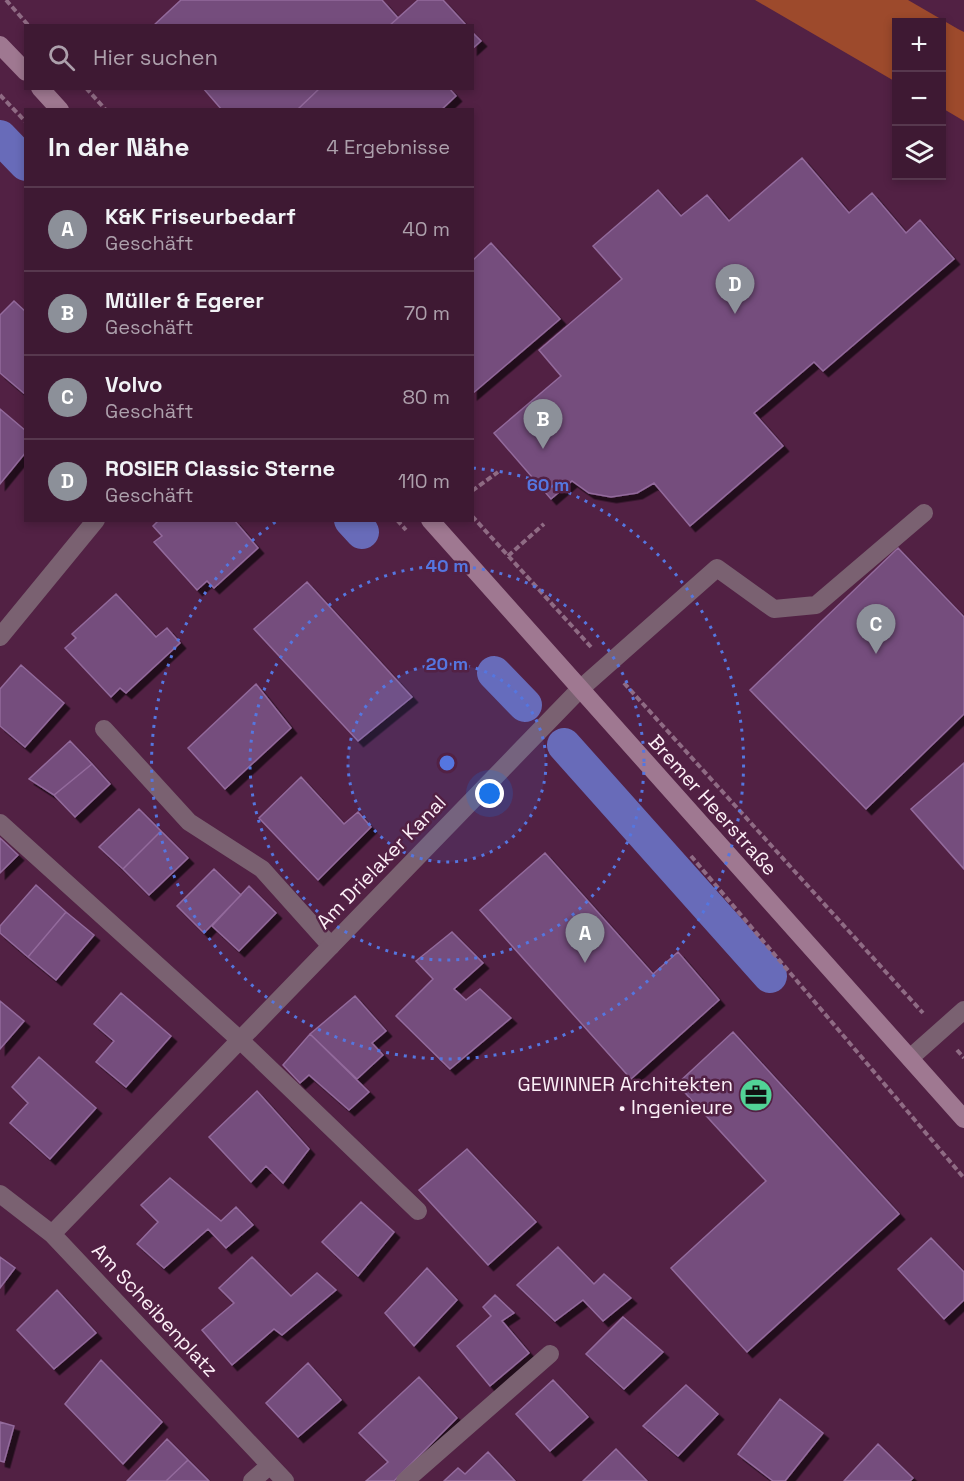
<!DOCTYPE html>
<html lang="de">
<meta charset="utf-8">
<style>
body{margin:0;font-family:"Space Grotesk",sans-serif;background:#49263f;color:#f1f3f6}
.controls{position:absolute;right:18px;top:18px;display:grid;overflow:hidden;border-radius:0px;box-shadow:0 3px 9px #0003}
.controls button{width:54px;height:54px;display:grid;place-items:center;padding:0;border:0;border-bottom:2px solid #57384e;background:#3e1933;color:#f1f3f6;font:30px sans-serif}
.you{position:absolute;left:490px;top:794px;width:21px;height:21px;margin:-15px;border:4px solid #fff;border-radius:50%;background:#1a73e8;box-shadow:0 0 0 9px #1a73e833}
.badge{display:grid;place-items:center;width:39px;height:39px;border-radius:50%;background:#8c9099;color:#fff;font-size:20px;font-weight:700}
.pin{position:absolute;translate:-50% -50px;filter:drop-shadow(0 2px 3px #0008)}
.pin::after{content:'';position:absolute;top:32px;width:21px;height:18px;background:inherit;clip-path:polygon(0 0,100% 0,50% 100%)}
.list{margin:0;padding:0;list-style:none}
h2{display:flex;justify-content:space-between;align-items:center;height:78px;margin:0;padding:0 24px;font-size:26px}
h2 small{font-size:20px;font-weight:400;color:#ada0ac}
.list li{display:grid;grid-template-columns:39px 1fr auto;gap:18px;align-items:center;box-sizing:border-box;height:84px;padding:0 24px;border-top:2px solid #57384e}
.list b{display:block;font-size:22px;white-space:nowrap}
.list p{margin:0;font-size:20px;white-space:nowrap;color:#ada0ac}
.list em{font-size:20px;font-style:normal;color:#ada0ac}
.icon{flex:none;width:33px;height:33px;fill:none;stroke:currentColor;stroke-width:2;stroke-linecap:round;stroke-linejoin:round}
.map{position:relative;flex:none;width:964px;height:1481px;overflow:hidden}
.search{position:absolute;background:#3e1933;box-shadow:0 3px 9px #0003;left:24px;top:24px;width:450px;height:66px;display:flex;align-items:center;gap:15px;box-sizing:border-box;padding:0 21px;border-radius:0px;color:#ada0ac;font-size:22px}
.panel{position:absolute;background:#3e1933;box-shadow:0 3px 9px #0003;left:24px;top:108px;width:450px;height:414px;border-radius:0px}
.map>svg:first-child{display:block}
.forest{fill:#9d4a2c}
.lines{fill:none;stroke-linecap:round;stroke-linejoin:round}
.canal{stroke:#686bb9;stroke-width:34}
.building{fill:#744d7d;stroke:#936a9c;stroke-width:1.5;filter:url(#shadow)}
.path{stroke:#8f6b84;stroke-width:4;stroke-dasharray:6 3;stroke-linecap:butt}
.lane{stroke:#7a6171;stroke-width:18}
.street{stroke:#7a6171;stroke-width:18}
.secondary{stroke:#9f7891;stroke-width:18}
.ring{fill:none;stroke:#5576e0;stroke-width:3;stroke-dasharray:3 6}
.labels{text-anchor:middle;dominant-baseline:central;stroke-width:5;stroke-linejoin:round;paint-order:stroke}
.street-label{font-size:20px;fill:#fceff7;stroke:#522144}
.poi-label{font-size:20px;fill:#fceff7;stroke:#522144;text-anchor:end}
.centre{fill:#5576e0;stroke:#522144;stroke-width:3}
.ring-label{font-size:18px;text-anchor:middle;font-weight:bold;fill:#5576e0;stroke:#522144;stroke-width:5;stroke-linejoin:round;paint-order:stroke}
</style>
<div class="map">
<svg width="964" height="1481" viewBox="0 0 964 1481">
<defs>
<filter id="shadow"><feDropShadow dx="5.5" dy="5.5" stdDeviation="0" flood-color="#0009"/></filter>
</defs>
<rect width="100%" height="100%" fill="#522144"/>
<path class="forest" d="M755 0H908L958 29 964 32V121L942 108V22H896V82Z"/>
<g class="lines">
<path class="canal" d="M0 137 26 164
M351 520 362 532
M494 673 525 705
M564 745 770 976"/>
</g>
<path class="building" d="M181 0H382L398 18 389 26H153Z
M418 0H443L467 26H389Z
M472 32 481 41 472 49Z
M203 88H320L297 110H222Z
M320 88H449L456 96 441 110H297Z
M802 158 849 213 872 193 906 233 920 220 954 259 823 371 814 362 754 413 783 446 690 526 654 483 637 493 611 497 589 493 572 481 551 499 494 433 561 376 539 350 622 279 593 246 658 190 681 216 707 195 729 221Z
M491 243 560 319 472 394V261Z
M14 301 26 312V395L0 373V315Z
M0 409 26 431V452L0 484Z
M159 520H234L258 548 214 588 207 581 197 590 154 542 162 536 153 526Z
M898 548 964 617V714L866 809 750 690Z
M307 582 412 697 358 741 254 629Z
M116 594 156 637 167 628 180 643 126 693 120 688 111 697 65 648 76 638 72 634Z
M21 665 64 703 25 747 0 726V689Z
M256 684 291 728 225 789 188 748Z
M70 741 92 764 54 795 29 779Z
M964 763V869L911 809Z
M92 764 110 784 75 817 54 795Z
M301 777 344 824 358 812 371 827 318 880 259 818Z
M139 809 161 831 123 869 99 847Z
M161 831 188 858 149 895 123 869Z
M0 838 18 855 0 873Z
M545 853 653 974 678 952 719 1000 631 1079 480 910Z
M214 869 241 895 204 933 177 906Z
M36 885 66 912 28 957 0 933V926Z
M249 886 276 913 239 951 212 926Z
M66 912 94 935 56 980 28 957Z
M452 932 483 963 454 989 466 1000 480 989 511 1018 450 1069 396 1016 433 979 416 961Z
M121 993 171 1036 126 1087 96 1062 114 1041 94 1024Z
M355 996 386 1031 372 1043 383 1055 357 1079 310 1034Z
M0 1001 24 1021 0 1049Z
M733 1032 899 1214 747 1352 671 1268 766 1181 677 1084Z
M310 1034 369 1092 349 1110 309 1075 300 1083 283 1065Z
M39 1057 96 1108 50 1159 10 1123 28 1103 12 1087Z
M257 1091 309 1149 283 1183 266 1166 251 1182 209 1137Z
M467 1149 536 1222 488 1265 419 1190Z
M170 1178 221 1221 236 1207 253 1225 226 1248 208 1229 164 1268 137 1244 158 1222 141 1205Z
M361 1202 394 1232 358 1276 322 1242Z
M931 1238 964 1272V1300L944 1319 898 1269Z
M558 1247 594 1284 604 1274 631 1298 603 1321 583 1300 555 1321 517 1285Z
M0 1257 15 1268 0 1288Z
M252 1257 291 1296 317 1273 336 1290 282 1335 274 1329 232 1365 202 1330 234 1303 219 1288Z
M427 1268 457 1300 414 1346 385 1313Z
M57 1290 96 1333 54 1369 17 1330Z
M495 1295 514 1313 502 1321 529 1353 490 1386 457 1346 491 1316 483 1307Z
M623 1317 663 1352 624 1389 586 1354Z
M101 1360 162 1422 123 1464 65 1404Z
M308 1363 341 1400 298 1437 266 1403Z
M419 1377 457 1418 394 1481H366L388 1462 359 1433Z
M553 1380 588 1417 550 1451 516 1414Z
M686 1385 718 1414 678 1456 643 1426Z
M780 1399 823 1433 785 1481H773L738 1454Z
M0 1422 14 1426 4 1462 0 1461Z
M167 1439 188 1460 166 1481H127Z
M878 1444 913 1478 910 1481H844Z
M616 1449 647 1481H583Z
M488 1452 515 1481H444L458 1468 465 1474Z
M188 1460 209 1481H166Z"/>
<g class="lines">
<path class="path" d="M6 0 29 26
M86 88 106 110
M0 95 26 122
M472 491 498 472
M472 516 591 647
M397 520 406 530
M508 556 544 524
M624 683 923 1013
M691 856 964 1178
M957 1050 964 1058"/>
<path class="lane" d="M579 690 717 568 774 609 816 605 924 513
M104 729 189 822 262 869 331 946
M910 1058 964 1010"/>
<path class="street" d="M0 637 96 520
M0 823 240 1040 418 1211
M0 1194 52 1234 285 1481
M52 1234 579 690
M252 1481 269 1466
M405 1481 550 1354"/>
<path class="secondary" d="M0 45 26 72
M40 88 60 110
M430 520 964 1119"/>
</g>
<circle cx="447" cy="763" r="99" fill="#5576e0" fill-opacity=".12"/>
<g class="ring">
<circle cx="447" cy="763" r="99"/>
<circle cx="447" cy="763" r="197"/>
<path d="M473 468A296 296 0 1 1 277 521"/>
</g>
<defs>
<symbol id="office-disc" viewBox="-11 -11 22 22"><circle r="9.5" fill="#52d397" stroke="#522144"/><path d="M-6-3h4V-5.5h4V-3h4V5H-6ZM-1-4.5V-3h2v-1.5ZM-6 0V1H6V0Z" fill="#111"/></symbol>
</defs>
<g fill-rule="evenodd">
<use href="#office-disc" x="737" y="1076" width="38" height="38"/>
</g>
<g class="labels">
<g class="street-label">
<text transform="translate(713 805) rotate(48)">Bremer Heerstraße</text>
<text transform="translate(381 862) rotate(-46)">Am Drielaker Kanal</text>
<text transform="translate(155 1310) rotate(47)">Am Scheibenplatz</text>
</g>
<g class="poi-label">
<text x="733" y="1084">GEWINNER Architekten<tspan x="733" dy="23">• Ingenieure</tspan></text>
</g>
</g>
<circle cx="447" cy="763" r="9" class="centre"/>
<g class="ring-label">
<text x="548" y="491">60 m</text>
<text x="447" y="572">40 m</text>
<text x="447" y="670">20 m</text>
</g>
</svg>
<div class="controls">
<button>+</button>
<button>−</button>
<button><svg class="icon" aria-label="layers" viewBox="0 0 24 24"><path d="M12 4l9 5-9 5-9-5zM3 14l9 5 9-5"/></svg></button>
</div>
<div class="you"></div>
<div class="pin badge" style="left:585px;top:963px">A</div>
<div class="pin badge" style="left:543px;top:449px">B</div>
<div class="pin badge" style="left:876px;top:654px">C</div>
<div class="pin badge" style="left:735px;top:314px">D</div>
<div class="search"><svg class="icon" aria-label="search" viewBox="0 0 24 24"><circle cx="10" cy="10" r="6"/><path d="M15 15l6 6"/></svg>Hier suchen</div>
<section class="panel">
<h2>In der Nähe<small>4 Ergebnisse</small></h2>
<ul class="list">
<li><span class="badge">A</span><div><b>K&amp;K Friseurbedarf</b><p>Geschäft</p></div><em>40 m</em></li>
<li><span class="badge">B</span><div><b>Müller &amp; Egerer</b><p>Geschäft</p></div><em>70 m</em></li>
<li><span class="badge">C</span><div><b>Volvo</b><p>Geschäft</p></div><em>80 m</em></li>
<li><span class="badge">D</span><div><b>ROSIER Classic Sterne</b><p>Geschäft</p></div><em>110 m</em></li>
</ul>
</section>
</div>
